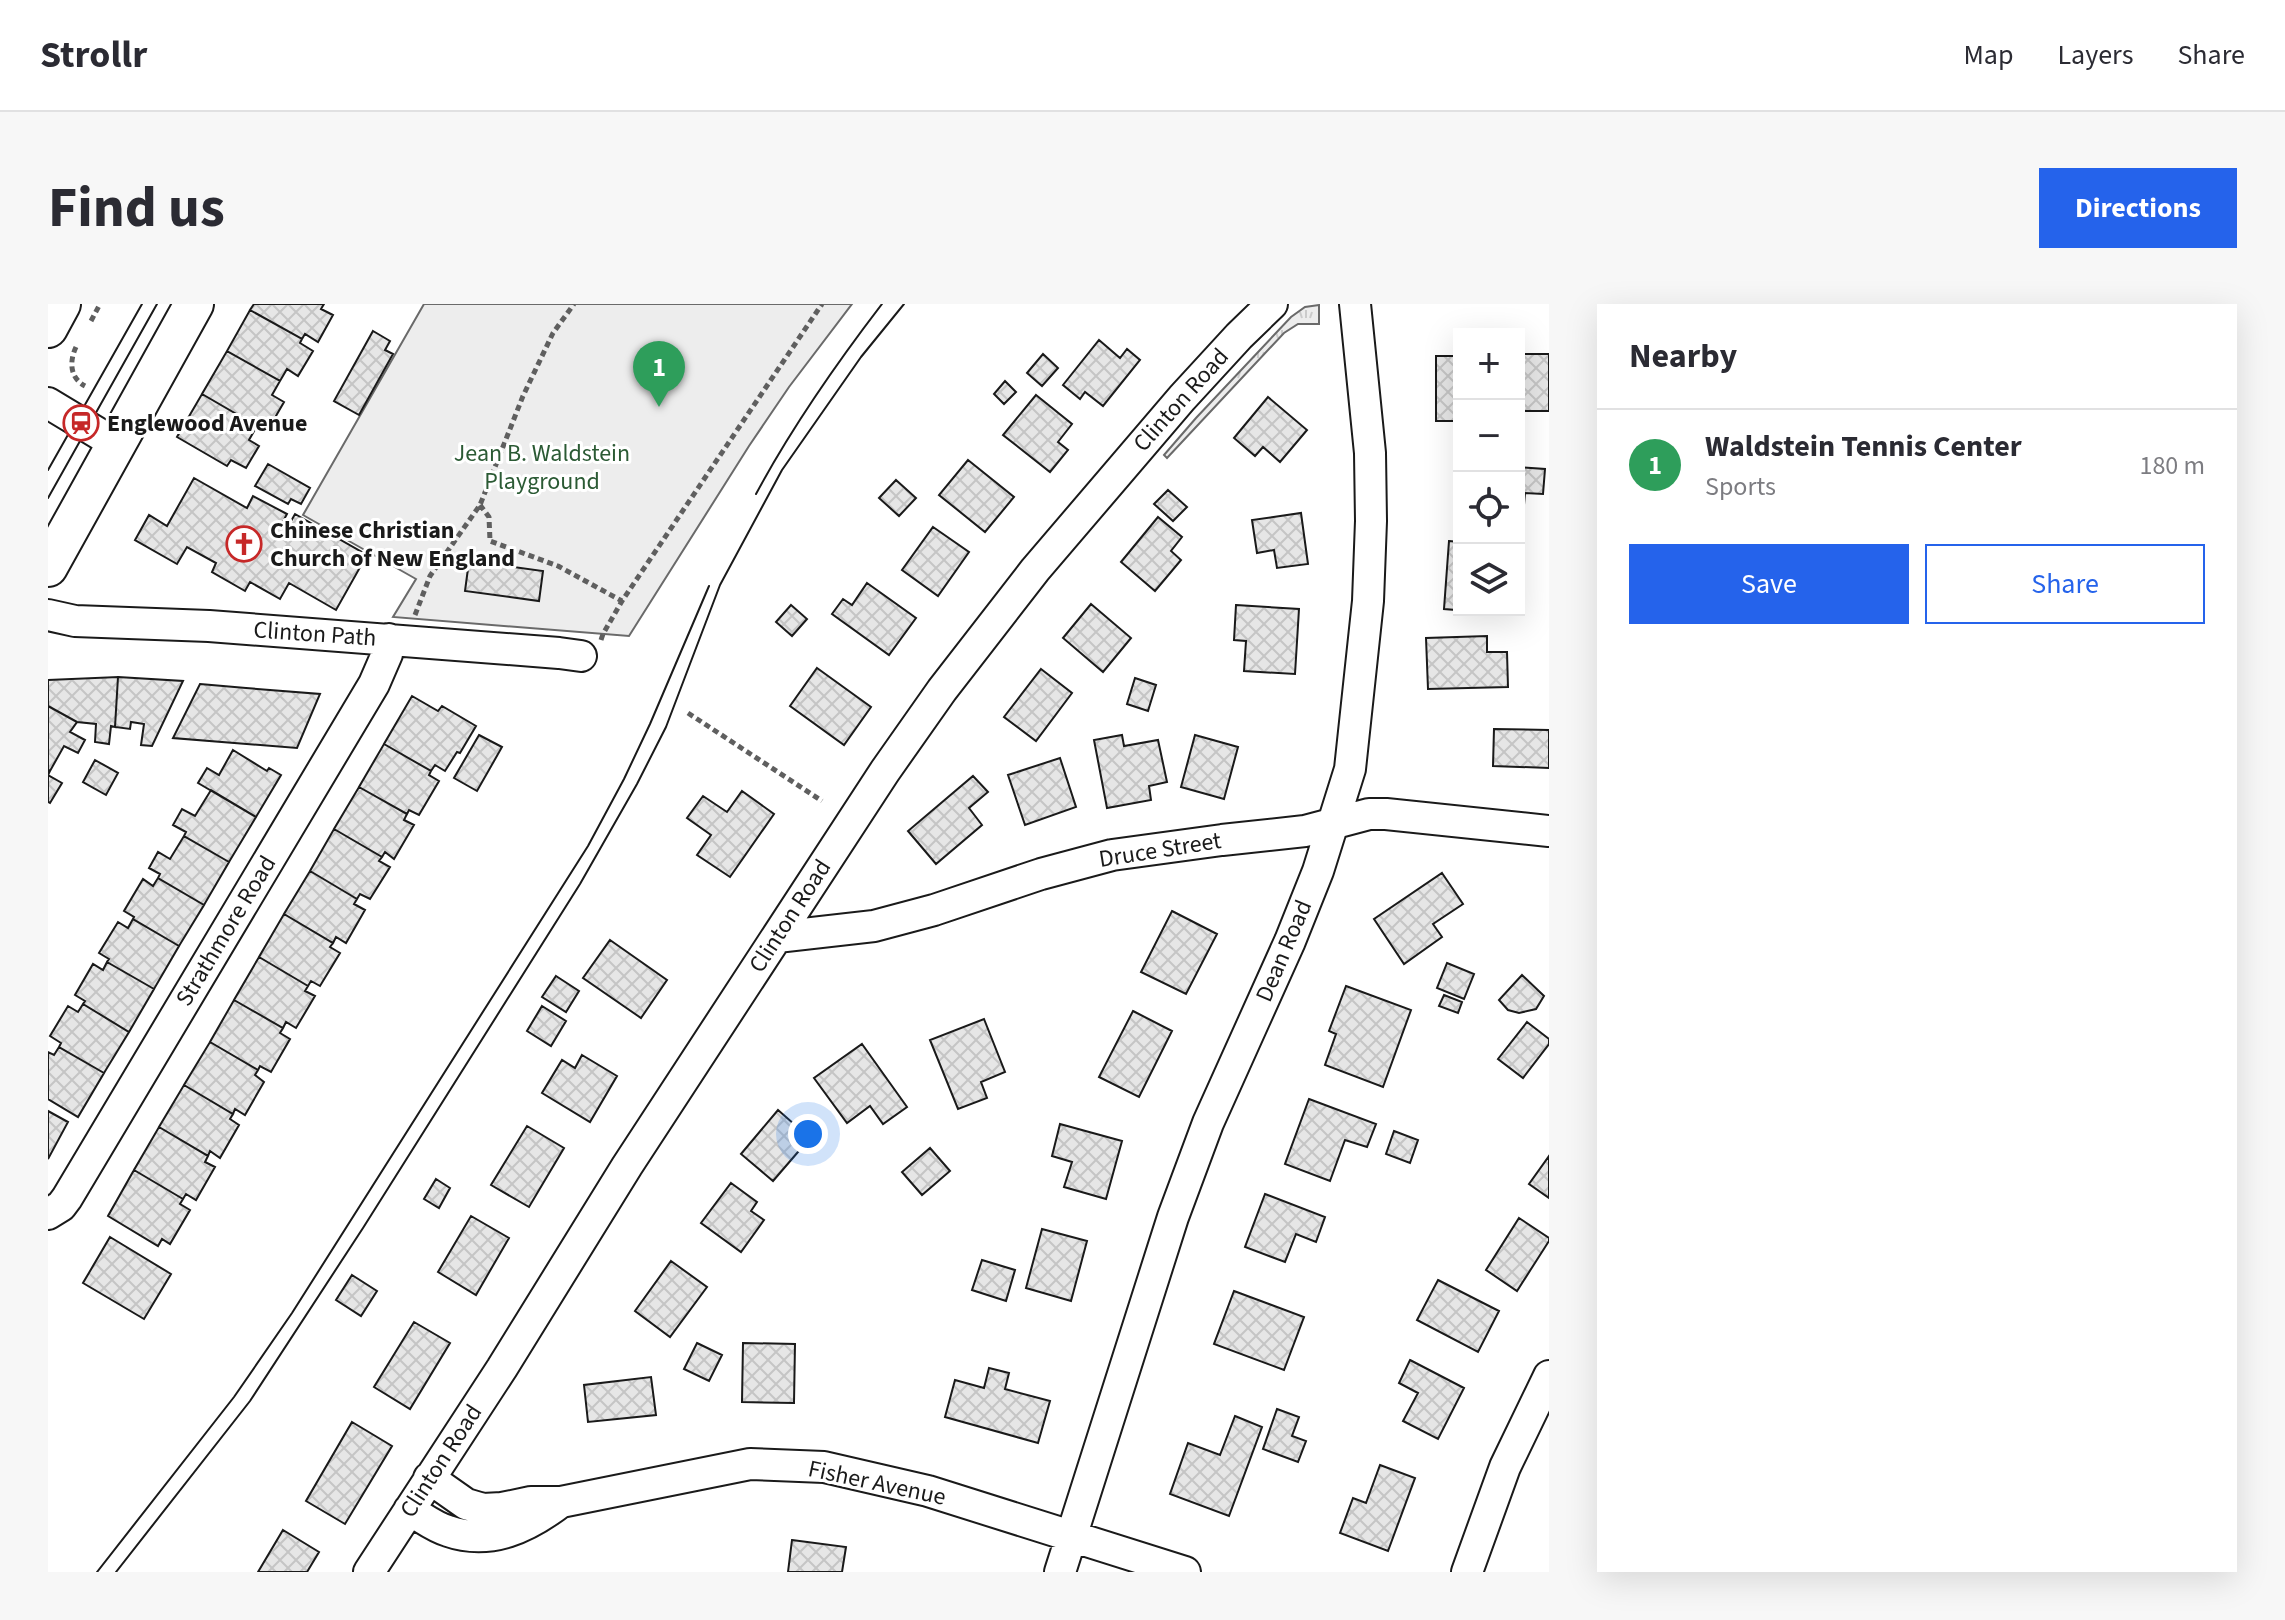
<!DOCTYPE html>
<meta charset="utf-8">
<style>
body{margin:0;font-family:"Source Sans 3",sans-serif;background:#f7f7f7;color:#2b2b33}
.controls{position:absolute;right:24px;top:24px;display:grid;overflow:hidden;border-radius:0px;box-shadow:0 8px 32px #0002}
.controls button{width:72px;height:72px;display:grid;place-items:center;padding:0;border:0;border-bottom:2px solid #e1e1e2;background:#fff;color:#2b2b33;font:40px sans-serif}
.you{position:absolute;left:760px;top:830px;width:28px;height:28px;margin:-20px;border:6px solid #fff;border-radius:50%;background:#1a73e8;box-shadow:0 0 0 12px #1a73e833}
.badge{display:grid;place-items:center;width:52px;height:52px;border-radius:50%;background:#2563eb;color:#fff;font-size:26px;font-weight:700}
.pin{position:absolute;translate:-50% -66px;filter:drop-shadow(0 2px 4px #0008)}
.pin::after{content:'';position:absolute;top:42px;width:28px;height:24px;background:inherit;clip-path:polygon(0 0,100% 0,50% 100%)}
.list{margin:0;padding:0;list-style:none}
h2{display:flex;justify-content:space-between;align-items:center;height:104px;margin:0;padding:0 32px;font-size:34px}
h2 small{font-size:26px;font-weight:400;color:#7c7c81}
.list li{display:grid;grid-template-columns:52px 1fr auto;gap:24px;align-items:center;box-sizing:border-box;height:112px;padding:0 32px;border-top:2px solid #e1e1e2}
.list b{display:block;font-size:30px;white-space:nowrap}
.list p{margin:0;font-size:26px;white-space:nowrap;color:#7c7c81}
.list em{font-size:26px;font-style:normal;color:#7c7c81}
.actions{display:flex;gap:16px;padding:24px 32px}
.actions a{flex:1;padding:18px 0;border:2px solid #2563eb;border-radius:0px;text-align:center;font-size:28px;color:#2563eb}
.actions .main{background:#2563eb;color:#fff}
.icon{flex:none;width:44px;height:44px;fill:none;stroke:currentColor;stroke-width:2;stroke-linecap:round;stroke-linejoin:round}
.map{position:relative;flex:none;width:1501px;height:1268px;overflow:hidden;border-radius:0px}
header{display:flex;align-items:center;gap:48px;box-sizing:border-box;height:112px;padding:0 40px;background:#fff;border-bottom:2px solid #e1e1e2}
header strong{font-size:38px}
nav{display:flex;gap:44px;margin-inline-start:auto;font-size:28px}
.intro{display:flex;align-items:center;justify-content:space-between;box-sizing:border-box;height:192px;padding:0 48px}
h1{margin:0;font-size:56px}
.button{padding:20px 36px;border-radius:0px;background:#2563eb;color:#fff;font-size:28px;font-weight:700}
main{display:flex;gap:48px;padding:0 48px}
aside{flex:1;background:#fff;border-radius:0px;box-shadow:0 8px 32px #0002}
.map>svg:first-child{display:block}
.grass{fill:url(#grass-tufts);stroke:#6a6a6a;stroke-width:2}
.built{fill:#ededed;stroke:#6a6a6a;stroke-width:2}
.building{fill:url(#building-cross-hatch);stroke:#1a1a1a;stroke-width:2}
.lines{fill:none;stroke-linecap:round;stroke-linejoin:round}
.minor-casing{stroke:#1a1a1a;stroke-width:34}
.major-casing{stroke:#1a1a1a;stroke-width:42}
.path{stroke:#5f5f5f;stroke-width:5;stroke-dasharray:6 4;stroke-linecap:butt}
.minor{stroke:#fff;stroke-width:30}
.major{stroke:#fff;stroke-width:38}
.tram{stroke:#1a1a1a;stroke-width:2}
.labels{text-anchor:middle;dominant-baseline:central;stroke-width:6;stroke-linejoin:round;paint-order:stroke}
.street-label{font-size:24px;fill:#1a1a1a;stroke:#fff}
.poi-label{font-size:24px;font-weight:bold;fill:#1a1a1a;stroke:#fff;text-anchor:start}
.park-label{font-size:24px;fill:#2b5a34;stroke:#fff}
</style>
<header>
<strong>Strollr</strong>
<nav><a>Map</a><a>Layers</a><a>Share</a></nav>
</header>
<div class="intro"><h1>Find us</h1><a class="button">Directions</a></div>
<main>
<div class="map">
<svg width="1501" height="1268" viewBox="0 0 1501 1268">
<defs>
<pattern id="grass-tufts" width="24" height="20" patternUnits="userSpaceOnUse" patternTransform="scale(2)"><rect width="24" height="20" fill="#ededed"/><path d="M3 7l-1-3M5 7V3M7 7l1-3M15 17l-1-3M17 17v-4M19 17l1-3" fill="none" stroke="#cbcbcb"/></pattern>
<pattern id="building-cross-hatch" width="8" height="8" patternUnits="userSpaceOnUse" patternTransform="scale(2)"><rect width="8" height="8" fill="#e6e6e6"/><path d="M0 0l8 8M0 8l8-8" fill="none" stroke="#c5c5c5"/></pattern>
</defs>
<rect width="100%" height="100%" fill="#fff"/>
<path class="grass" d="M1271 1V20H1250L1236 29 1119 154 1116 151 1148 114 1243 13 1257 3Z"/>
<path class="built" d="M376 0H804L741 83 701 142 581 332 345 313 368 275 255 211Z"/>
<path class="building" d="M206 0H276L273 5 285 11 270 38 257 30 254 35 202 6Z
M202 6 254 35 252 39 265 47 250 72 239 65 232 77 179 47Z
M325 27 342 37 337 46 345 50 311 111 286 97Z
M1051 36 1072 54 1079 45 1092 56 1055 102 1037 88 1032 95 1015 81Z
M179 47 232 77 224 91 236 98 221 124 211 119 209 122 154 90Z
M995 50 1010 64 994 82 979 69Z
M1471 50H1501V107H1471Z
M1388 52H1411V117H1388Z
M957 77 968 88 956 100 946 90Z
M154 90 209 122 201 136 211 142 198 164 183 156 179 162 129 133Z
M988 91 1024 120 1010 138 1020 146 1002 168 955 131Z
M1220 93 1259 126 1232 158 1215 143 1207 152 1186 134Z
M920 156 966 193 937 228 891 191Z
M220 160 262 184 253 200 243 195 240 200 207 182Z
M1471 163 1497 165 1495 190 1477 189 1474 225H1471Z
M146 174 199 204 205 192 239 210 232 223 238 226 247 210 319 251 288 306 241 279 232 295 202 278 197 287 164 268 168 259 139 243 129 260 87 236 101 211 119 222Z
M848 176 868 194 851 212 831 194Z
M1120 186 1139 203 1125 217 1106 200Z
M1253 209 1260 260 1229 264 1226 246 1209 249 1204 216Z
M1110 213 1134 233 1123 247 1133 256 1107 287 1073 258Z
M885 223 921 248 890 292 854 266Z
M1401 237 1411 238V306H1434L1433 308 1396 305Z
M421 257 495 267 491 297 417 287Z
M819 279 868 314 841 351 784 310 795 295 804 301Z
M1043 300 1083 334 1055 368 1015 334Z
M743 301 759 315 744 332 728 318Z
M1188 301 1251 305 1247 370 1196 367 1198 337 1186 336Z
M1439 332V348H1459L1460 383 1380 385 1378 334Z
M769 364 823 403 796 441 742 402Z
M993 365 1024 389 988 437 956 413Z
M70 373 67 423 63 422 61 440 47 438 48 420 29 418 0 402V376Z
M70 373 135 377 104 442 93 441 96 420 83 418 82 425 67 423Z
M1087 374 1108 381 1100 407 1079 400Z
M152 380 198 384 272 390 249 444 125 434Z
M364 392 390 407 394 402 428 422 412 449 409 448 397 467 387 461 383 467 336 440Z
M0 402 29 418 22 428 37 436 30 449 16 442 2 467 0 466Z
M1446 425 1501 426V464L1445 462Z
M431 431 454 443 429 487 406 474Z
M1074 431 1076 442 1110 436 1119 478 1101 482 1103 496 1059 504 1046 436Z
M1147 431 1190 443 1176 495 1133 483Z
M336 440 383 467 381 471 391 477 371 511 361 506 359 510 311 483Z
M185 446 219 467 221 464 233 471 208 513 150 479 159 464 171 471Z
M1012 454 1028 503 977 521 960 471Z
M47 456 70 469 58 491 35 478Z
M0 466 2 467 0 471 14 479 2 499 0 498Z
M925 472 940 488 921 504 934 521 888 560 860 527Z
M311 483 359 510 356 516 366 521 346 555 337 548 334 553 286 525Z
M163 486 208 513 181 558 136 532 138 528 125 521 134 505 147 512Z
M694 487 726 510 682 573 649 551 663 531 639 514 655 492 679 508Z
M286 525 334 553 331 557 342 563 322 595 312 590 309 595 262 567Z
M136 532 181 558 156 601 110 574 112 570 101 564 110 548 122 555Z
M262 567 309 595 306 600 317 606 298 639 288 633 285 639 236 610Z
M1394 569 1415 600 1385 620 1394 633 1356 660 1326 615Z
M110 574 156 601 131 642 85 615 86 613 76 607 95 575 105 582Z
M1124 607 1169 630 1138 690 1093 668Z
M236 610 285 639 282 643 292 649 272 682 263 677 260 682 211 653Z
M85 615 131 642 106 685 59 658 61 655 51 649 70 618 80 624Z
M562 636 619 676 593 714 535 674Z
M211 653 260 682 257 687 267 692 248 724 238 718 235 724 186 696Z
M59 658 106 685 81 728 35 700 37 697 27 691 45 660 55 666Z
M1399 659 1426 670 1416 695 1389 684Z
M1474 671 1496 692 1488 705 1471 709 1460 706 1451 696Z
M508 672 531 687 518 708 494 693Z
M1298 682 1363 706 1335 783 1277 761 1288 730 1281 727Z
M1396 691 1414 698 1410 709 1391 702Z
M186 696 235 724 232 729 242 735 223 768 212 762 210 766 162 738Z
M35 700 81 728 56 769 11 743 13 739 2 732 20 702 30 708Z
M494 702 518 717 503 742 479 727Z
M1085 707 1124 727 1091 793 1051 773Z
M936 715 957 768 933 778 939 794 910 805 882 736Z
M1479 718 1501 735V740L1475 774 1450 755Z
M162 738 210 766 207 771 216 778 197 811 187 805 185 810 136 781Z
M814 740 859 803 835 820 822 802 799 819 766 774Z
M11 743 56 769 30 813 0 795V748L6 751Z
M534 751 569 772 542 818 494 789 514 756 527 764Z
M136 781 185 810 182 815 191 821 172 854 162 847 160 852 111 823Z
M1261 795 1328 820 1319 843 1297 836 1282 877 1237 860Z
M730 806 762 834 725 877 693 850Z
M0 807 20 818 0 855Z
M1012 820 1074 837 1058 895 1016 883 1024 858 1004 852Z
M479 822 516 844 481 903 443 881Z
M111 823 160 852 157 858 167 863 148 896 138 890 135 895 86 866Z
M1346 827 1370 836 1362 859 1338 850Z
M882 844 902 867 874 891 854 868Z
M1501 852V894L1481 880Z
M86 866 135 895 132 900 142 906 122 940 114 935 110 942 60 912Z
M388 875 402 884 391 904 376 895Z
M683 879 709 898 703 907 716 916 693 948 653 919Z
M1217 890 1277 913 1268 938 1248 930 1237 958 1197 943Z
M423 912 461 934 428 991 390 968Z
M1471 914 1501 934V937L1469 987 1438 966Z
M994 925 1039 937 1023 997 978 984Z
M62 933 123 970 96 1015 35 979Z
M934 956 967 966 958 997 924 986Z
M623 957 659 983 622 1033 587 1007Z
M304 971 329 987 313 1012 288 996Z
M1390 976 1451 1007 1430 1048 1369 1016Z
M1186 987 1256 1013 1236 1066 1166 1040Z
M366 1018 402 1039 362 1105 326 1083Z
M649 1039 674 1051 661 1077 636 1065Z
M695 1039 747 1040 746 1099 694 1098Z
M1362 1056 1416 1084 1390 1135 1355 1117 1370 1089 1351 1079Z
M941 1064 961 1069 957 1085 1002 1097 990 1139 897 1113 907 1076 936 1084Z
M603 1073 608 1111 540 1118 536 1081Z
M1229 1105 1251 1113 1244 1132 1258 1137 1250 1158 1215 1145Z
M1187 1112 1214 1123 1181 1212 1122 1190 1140 1139 1172 1151Z
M304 1118 344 1142 297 1220 258 1197Z
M1332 1161 1367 1174 1340 1247 1292 1229 1305 1194 1318 1199Z
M235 1226 271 1248 259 1268H210Z
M744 1236 798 1243 794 1268H740Z"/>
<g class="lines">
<defs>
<path id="minor" d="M0 99 68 140
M0 311 27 317 161 322 511 349 533 352
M729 633 826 622 886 606 993 570 1064 551 1174 536 1257 527 1321 510H1338L1501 527
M0 910 13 902 19 894 326 380 339 350 341 335
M381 1174 418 1200 435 1205 454 1204 483 1198H513L702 1160 776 1163 880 1187 1137 1268
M361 1206C374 1213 386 1223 400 1227 443 1242 480 1223 513 1198
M321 1268 454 1064 579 862 837 467 894 386 987 266 1134 94 1191 32 1224 0
M1012 1268 1125 913 1160 819 1242 637 1270 567 1302 465 1320 297 1323 217 1322 149 1307 0
M1419 1268 1457 1163 1501 1072"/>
<path id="major" d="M0 24 13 0
M0 263 146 0"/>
</defs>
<use href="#minor" class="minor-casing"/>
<use href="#major" class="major-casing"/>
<path class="path" d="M43 17 52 0
M28 43C21 58 22 74 37 82
M432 201 441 213 442 237 510 262 574 297
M367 311 382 272 432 201 475 92 505 29 526 0
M553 336 555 330 574 297 774 0
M640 409 774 497"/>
<use href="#minor" class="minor"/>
<use href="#major" class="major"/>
<path class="tram" d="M0 166 94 0
M708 190C744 123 788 60 834 0
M0 194 109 0
M49 1268 186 1093 244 1009 540 542 576 475 602 420 661 282
M68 1268 202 1097 315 924 532 580 589 480 618 423 672 281 734 166 813 53 856 0"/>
</g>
<defs>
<symbol id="station-ring" viewBox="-11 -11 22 22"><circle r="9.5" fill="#fff" stroke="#c62828" stroke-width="1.5"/><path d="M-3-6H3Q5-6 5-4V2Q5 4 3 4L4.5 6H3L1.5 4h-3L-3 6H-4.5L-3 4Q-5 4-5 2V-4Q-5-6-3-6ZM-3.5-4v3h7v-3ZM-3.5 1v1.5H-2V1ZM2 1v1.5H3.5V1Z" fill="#c62828"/></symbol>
<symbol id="church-ring" viewBox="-11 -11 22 22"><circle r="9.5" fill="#fff" stroke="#c62828" stroke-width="1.5"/><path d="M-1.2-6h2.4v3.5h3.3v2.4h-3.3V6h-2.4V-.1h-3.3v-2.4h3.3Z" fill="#c62828"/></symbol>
</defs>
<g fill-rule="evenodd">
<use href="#station-ring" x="13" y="99" width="40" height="40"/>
<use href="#church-ring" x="176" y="220" width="40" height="40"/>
</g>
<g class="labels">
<g class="street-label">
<text transform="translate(1133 96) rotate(-48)">Clinton Road</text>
<text transform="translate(267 330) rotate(4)">Clinton Path</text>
<text transform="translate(1112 546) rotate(-9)">Druce Street</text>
<text transform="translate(742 612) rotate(-57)">Clinton Road</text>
<text transform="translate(178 627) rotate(-59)">Strathmore Road</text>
<text transform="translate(1236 647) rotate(-67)">Dean Road</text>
<text transform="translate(393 1157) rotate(-57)">Clinton Road</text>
<text transform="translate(829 1179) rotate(12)">Fisher Avenue</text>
</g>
<g class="poi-label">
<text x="59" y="119">Englewood Avenue</text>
<text x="222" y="226">Chinese Christian<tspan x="222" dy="28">Church of New England</tspan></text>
</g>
<g class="park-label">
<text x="494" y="149">Jean B. Waldstein<tspan x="494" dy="28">Playground</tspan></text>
</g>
</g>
</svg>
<div class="controls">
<button>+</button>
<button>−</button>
<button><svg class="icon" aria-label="locate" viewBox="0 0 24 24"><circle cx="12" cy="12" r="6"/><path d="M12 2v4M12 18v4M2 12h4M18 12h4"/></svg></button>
<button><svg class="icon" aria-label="layers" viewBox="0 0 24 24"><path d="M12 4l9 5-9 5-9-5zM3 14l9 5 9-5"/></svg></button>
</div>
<div class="you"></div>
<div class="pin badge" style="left:611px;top:103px;background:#2e9e5b">1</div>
</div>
<aside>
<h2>Nearby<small></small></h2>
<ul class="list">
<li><span class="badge" style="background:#2e9e5b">1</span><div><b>Waldstein Tennis Center</b><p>Sports</p></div><em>180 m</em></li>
</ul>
<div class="actions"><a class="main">Save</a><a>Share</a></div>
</aside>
</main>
